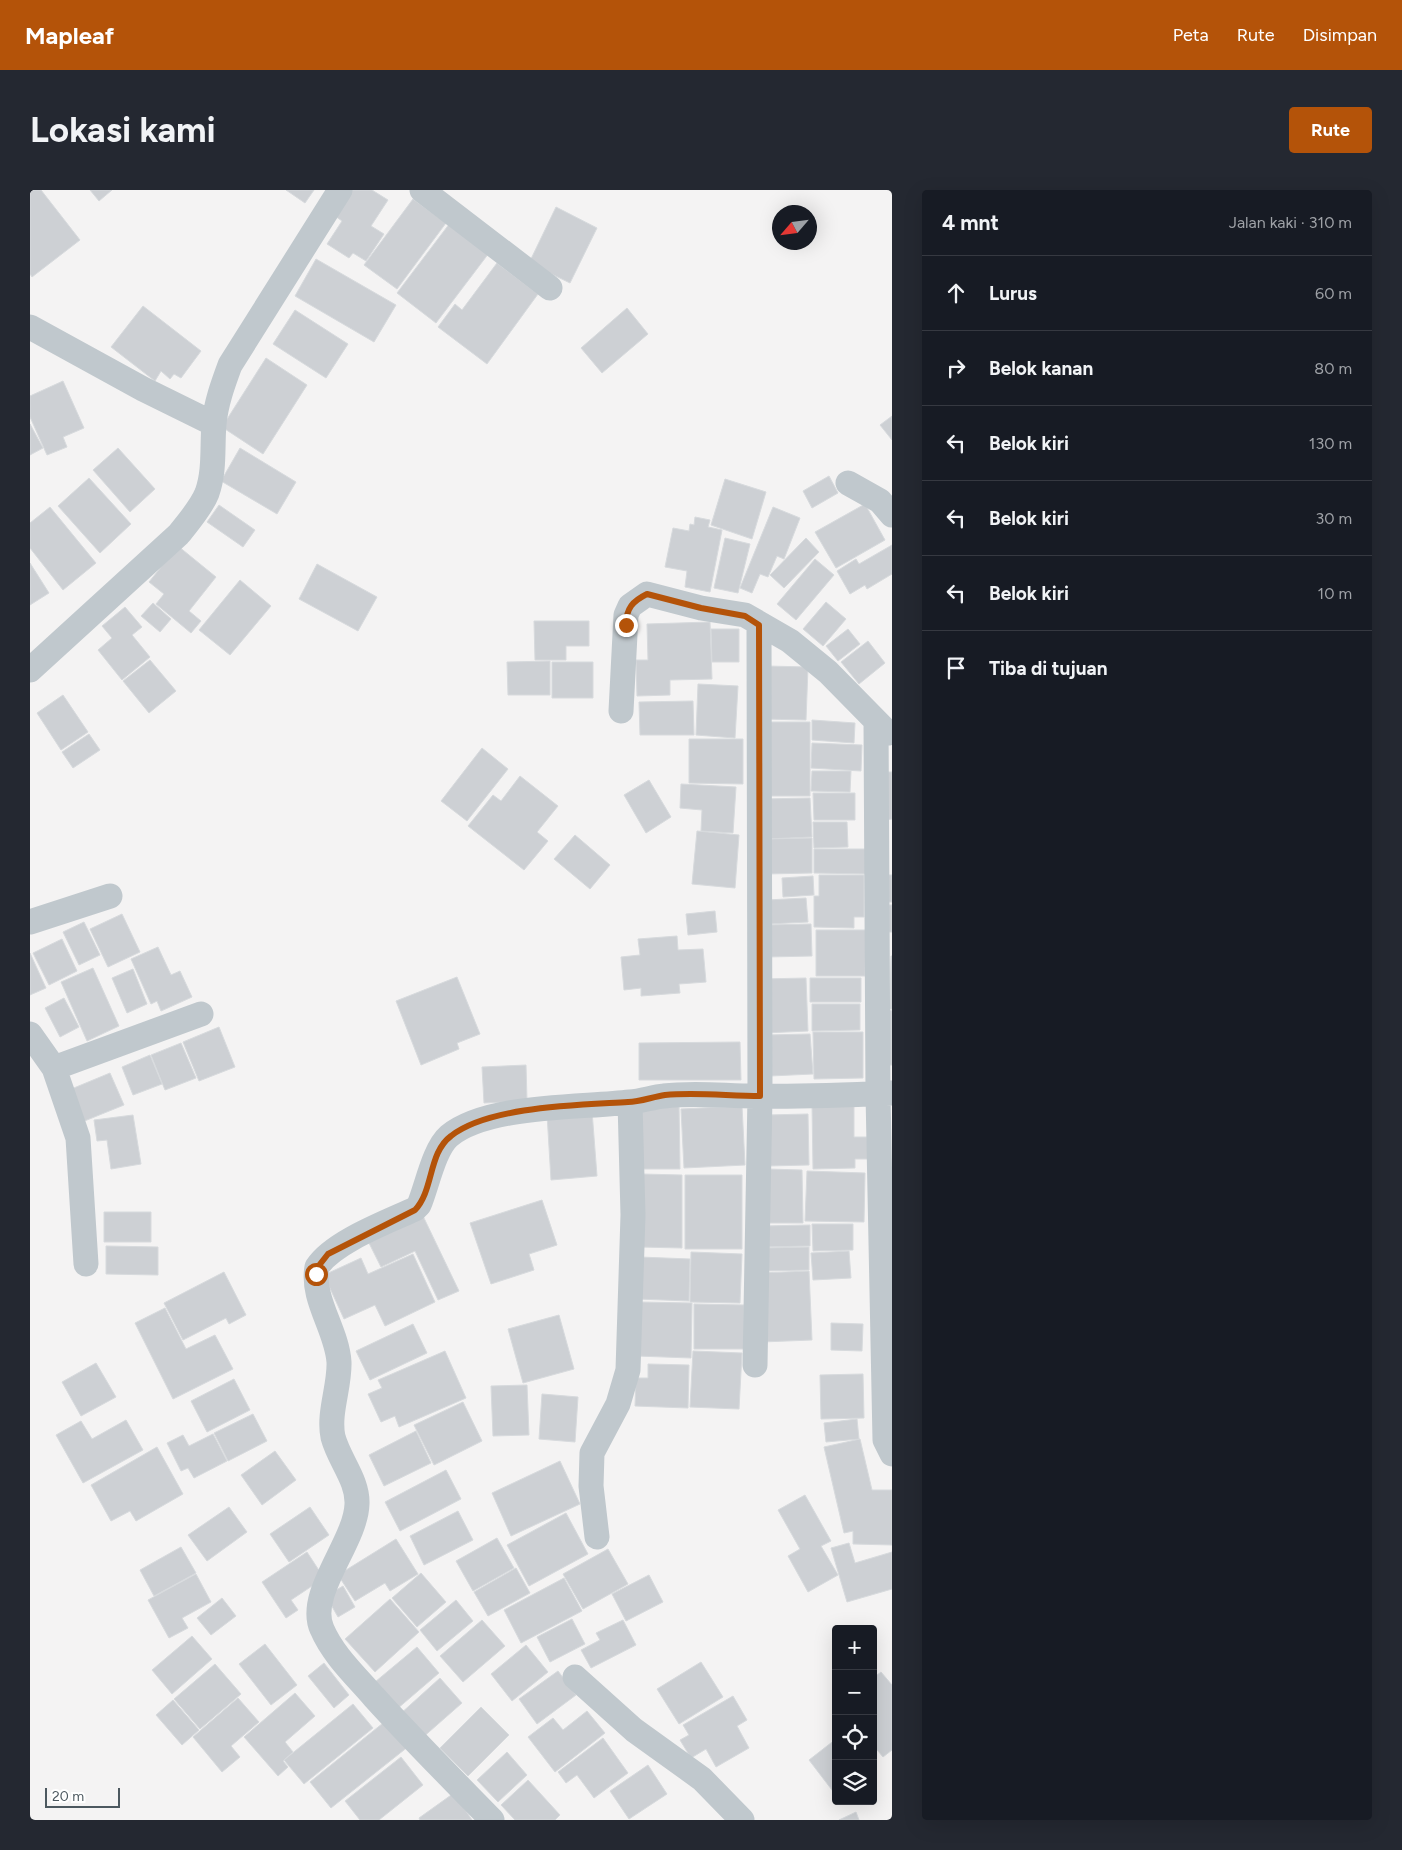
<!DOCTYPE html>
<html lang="id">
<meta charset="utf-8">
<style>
body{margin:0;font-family:Figtree,sans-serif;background:#242831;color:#f1f3f6}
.controls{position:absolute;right:15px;bottom:15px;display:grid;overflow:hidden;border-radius:5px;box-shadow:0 5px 20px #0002}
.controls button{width:45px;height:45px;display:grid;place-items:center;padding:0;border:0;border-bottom:1px solid #363941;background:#171b24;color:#f1f3f6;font:25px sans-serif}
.compass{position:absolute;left:742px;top:15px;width:45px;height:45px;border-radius:50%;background:#171b24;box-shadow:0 5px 20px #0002;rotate:242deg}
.scale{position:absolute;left:15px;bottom:12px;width:75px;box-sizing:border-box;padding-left:5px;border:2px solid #4c585f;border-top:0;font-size:14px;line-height:18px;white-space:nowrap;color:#4c585f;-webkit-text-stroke:4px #fff;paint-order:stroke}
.stop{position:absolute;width:15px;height:15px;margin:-11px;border:4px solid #b45309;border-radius:50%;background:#fff}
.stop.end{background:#b45309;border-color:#fff;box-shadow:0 1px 5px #0008}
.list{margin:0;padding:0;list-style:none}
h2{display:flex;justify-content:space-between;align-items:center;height:65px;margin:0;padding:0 20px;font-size:21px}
h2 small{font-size:16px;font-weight:400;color:#9ea1a6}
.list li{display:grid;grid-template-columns:32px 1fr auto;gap:15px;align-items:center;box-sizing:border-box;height:75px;padding:0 20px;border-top:1px solid #363941}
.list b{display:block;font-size:19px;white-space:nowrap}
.list em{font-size:16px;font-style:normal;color:#9ea1a6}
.icon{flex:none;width:28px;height:28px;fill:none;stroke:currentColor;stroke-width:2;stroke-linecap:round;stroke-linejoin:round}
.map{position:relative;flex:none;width:862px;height:1630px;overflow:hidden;border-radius:5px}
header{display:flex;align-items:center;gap:30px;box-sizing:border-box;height:70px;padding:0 25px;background:#b45309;color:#fff}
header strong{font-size:24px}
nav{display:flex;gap:28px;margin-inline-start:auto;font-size:18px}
.intro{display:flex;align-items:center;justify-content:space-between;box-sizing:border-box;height:120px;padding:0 30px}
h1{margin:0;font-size:35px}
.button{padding:12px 22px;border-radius:5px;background:#b45309;color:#fff;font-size:18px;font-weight:700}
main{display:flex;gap:30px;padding:0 30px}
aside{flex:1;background:#171b24;border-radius:5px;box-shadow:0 5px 20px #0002}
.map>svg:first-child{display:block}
.building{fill:#cdd0d4;stroke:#d7dadd}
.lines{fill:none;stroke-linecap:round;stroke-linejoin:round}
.minor{stroke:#c0c8cd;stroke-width:25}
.route{stroke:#b45309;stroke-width:6}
</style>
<header>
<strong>Mapleaf</strong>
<nav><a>Peta</a><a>Rute</a><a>Disimpan</a></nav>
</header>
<div class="intro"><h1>Lokasi kami</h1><a class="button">Rute</a></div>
<main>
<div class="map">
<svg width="862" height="1630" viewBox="0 0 862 1630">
<rect width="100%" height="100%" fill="#f4f3f3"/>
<path class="building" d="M3 0H11L50 50 2 87 0 84V2Z
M60 0H82L69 11Z
M256 0H284L275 13Z
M316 0H342L358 10 341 36 354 44 336 71 323 63 319 68 297 54 312 31 301 23Z
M383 9 416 33 367 99 334 75Z
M526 17 567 38 540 93 499 73Z
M420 33 459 63 406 133 367 103Z
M286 69 366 115 344 152 265 106Z
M467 73 508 104 457 174 408 137 425 114 432 120Z
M113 116 171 161 151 188 144 184 140 189 131 181 125 191 81 157Z
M597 118 618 144 572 183 551 158Z
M265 120 318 154 296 188 243 154Z
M236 168 277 195 233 264 192 237Z
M33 191 54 238 33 247 37 257 17 265 0 227V206Z
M862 226V250L850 235Z
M0 234 13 258 0 265Z
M88 258 125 299 100 322 63 280Z
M210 258 266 292 247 324 191 291Z
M799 286 808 303 782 318 773 301Z
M59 288 101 334 70 363 28 316Z
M695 289 736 302 722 349 681 335Z
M835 314 855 350 806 378 785 342Z
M189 315 225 340 213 357 177 332Z
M20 317 66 373 33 400 0 358V333Z
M743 317 770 328 754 369 747 366 738 387 730 384 722 403 710 398Z
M665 327 680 330 678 337 692 340 680 402 655 397 657 381 635 377 643 338 659 341 660 334 664 335Z
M695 348 720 354 708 403 684 398Z
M776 348 789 362 754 398 740 385Z
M862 355V384L837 399 835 395 820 404 807 381 826 369 829 374Z
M148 356 186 387 159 421 171 431 161 443 126 414 134 404 119 392Z
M785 369 804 385 766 430 747 414Z
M0 373 19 403 0 415Z
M287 374 347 407 328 441 269 409Z
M210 390 241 416 200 465 169 440Z
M796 412 816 429 793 456 773 439Z
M123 413 141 429 130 442 111 426Z
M95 417 112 437 102 445 120 467 92 490 68 460 82 448 72 436Z
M504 431H559V456H536V470H505Z
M680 432 682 489 640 490V505L607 506 606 470H618L617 434Z
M681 439H709V472H682Z
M818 439 830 454 808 471 796 456Z
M838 451 855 473 829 494 811 472Z
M120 470 146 501 119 523 93 491Z
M520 471V505H478L477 472Z
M522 472H563V508H522Z
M736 476 778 477 776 530 734 529Z
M668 494 708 496 705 548 666 545Z
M33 505 58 542 31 560 7 523Z
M663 511 664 545H610L609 512Z
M782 530 825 533 824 553 782 550Z
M735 532H780V606H735Z
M59 544 70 560 43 578 32 562Z
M659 549H713V594L659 593Z
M782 553 832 555 831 581 781 578Z
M452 558 478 579 437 631 411 611Z
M782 581H821L820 602 781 601Z
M852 582H862V629L854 630Z
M490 586 528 616 507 642 518 651 494 680 438 636 463 605 471 611Z
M619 590 641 627 616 643 594 605Z
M651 594 706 597 703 643 671 641 672 620 650 618Z
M783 603H825V630H784Z
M780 608 782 647 735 649 733 609Z
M783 632H817L818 657 784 658Z
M667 641 709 645 705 698 662 694Z
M545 645 580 675 560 699 524 669Z
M782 648V683L736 684 735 649Z
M784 659H839V684L784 683Z
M789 685H834V727H824V738L784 737V706H789Z
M858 685H862V712H858Z
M783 686 784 705 753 707 752 688Z
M776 708 778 732 739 734 737 710Z
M858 715H862V742H857Z
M685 721 687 742 658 745 656 724Z
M92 724 110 762 78 777 60 739Z
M54 732 70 765 49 775 33 742Z
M781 734 782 766 737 767 736 735Z
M786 740H836L835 786H786Z
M647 746 648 760 673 759 676 792 649 794 650 803 611 806V798L594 800 591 767 610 765 608 749Z
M32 749 47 781 19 795 3 763Z
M128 757 141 785 150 781 162 807 131 821 127 811 121 814 101 769Z
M0 763 16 798 0 805Z
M861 766H862V819H860Z
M63 778 89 836 57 851 31 792Z
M103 779 117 814 97 823 82 788Z
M427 787 450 844 427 853 429 859 391 875 366 811Z
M776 788 778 841 734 843 732 789Z
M780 788H831V812H780Z
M34 808 49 837 30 847 15 818Z
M782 814H830V840L782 841Z
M859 820 862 821V875H858Z
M189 837 205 877 169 891 153 852Z
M783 842H833V888L784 889Z
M780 844 783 884 740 886 737 845Z
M710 852 711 890H609V853Z
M151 853 166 888 135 900 121 865Z
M120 865 132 894 103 905 92 877Z
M496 875 497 911 454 913 452 877Z
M80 883 94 915 52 932 39 900Z
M824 913V947H837L838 969H825V978L783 979 782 914Z
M609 915H649L650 979H610Z
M712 916 715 975 654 978 651 919Z
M562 921 567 986 521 990 517 924Z
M778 924 779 975 737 976V925Z
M103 925 111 974 81 979 77 950 67 951 64 930Z
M737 979 772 980 773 1033H738Z
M777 981 835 983 834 1032 775 1031Z
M611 984 652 985V1058L610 1057Z
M655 985H712V1059H655Z
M512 1010 527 1055 499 1064 504 1080 461 1094 440 1033Z
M74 1022H121V1052H74Z
M393 1026 429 1101 408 1110 385 1061 351 1077 338 1051Z
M782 1034H823V1060L783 1061Z
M780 1035V1056L732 1057V1036Z
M76 1056 128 1057V1085L76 1084Z
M779 1057V1080L733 1081 732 1058Z
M819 1061 821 1088 783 1090 781 1063Z
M661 1062 712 1064 710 1113 660 1112Z
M383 1064 405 1112 355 1136 345 1115 314 1129 294 1085 331 1068 338 1084Z
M610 1067 660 1069 659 1111 608 1109Z
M779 1081 782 1150 732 1152 729 1083Z
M194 1082 216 1125 199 1134 196 1128 153 1150 134 1113Z
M609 1112 662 1113 661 1168 607 1166Z
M664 1114 714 1115V1159H664Z
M135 1118 156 1159 185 1145 203 1179 143 1209 105 1133Z
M529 1125 544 1179 493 1193 478 1139Z
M801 1133 833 1134 832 1161 801 1160Z
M383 1134 397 1163 340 1190 326 1161Z
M415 1161 436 1208 369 1237 365 1226 351 1232 338 1204 352 1198 348 1190Z
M663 1161 712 1163 709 1219 660 1217Z
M66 1173 86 1207 51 1226 32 1192Z
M618 1174 659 1175 658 1218 605 1216 606 1188H618Z
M833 1184 834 1228 791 1229 790 1185Z
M204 1189 220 1220 177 1242 161 1211Z
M497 1195 499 1245 463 1246 461 1196Z
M512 1204 548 1207 545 1252 509 1249Z
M433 1212 452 1251 404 1275 384 1235Z
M223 1224 237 1251 198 1271 184 1243Z
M827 1229 829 1249 796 1252 794 1233Z
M96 1230 113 1260 53 1293 26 1245 51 1231 62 1249Z
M386 1241 401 1273 354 1296 339 1265Z
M183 1244 197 1271 164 1288 158 1278 151 1281 137 1253 153 1245 159 1256Z
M830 1249 842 1300H862V1355L823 1354V1341L814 1343 794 1257Z
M127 1257 153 1304 106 1331 100 1321 81 1331 61 1295Z
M245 1261 266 1290 232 1315 211 1285Z
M530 1271 550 1314 481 1346 462 1303Z
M416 1280 431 1309 370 1341 355 1312Z
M775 1305 801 1351 791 1356 808 1385 778 1402 758 1366 770 1359 748 1320Z
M199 1317 217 1342 177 1371 158 1345Z
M280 1317 299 1345 259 1372 240 1344Z
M428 1321 443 1350 394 1375 380 1346Z
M536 1323 558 1364 499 1396 477 1355Z
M467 1348 484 1378 443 1401 426 1371Z
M366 1349 388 1384 360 1401 355 1393 325 1411 308 1385Z
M819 1353 825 1373 862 1362V1399L817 1412 801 1358Z
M151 1357 166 1383 124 1406 110 1380Z
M578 1359 598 1394 553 1419 533 1384Z
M277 1362 294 1388 261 1410 268 1420 256 1428 232 1392Z
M486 1378 500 1403 458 1426 444 1402Z
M391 1383 416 1412 387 1437 362 1408Z
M166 1384 181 1412 152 1428 158 1438 139 1448 118 1410Z
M619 1385 633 1412 596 1431 582 1404Z
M534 1388 552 1421 491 1453 474 1420Z
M313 1396 325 1417 308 1427 296 1406Z
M192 1408 206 1426 181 1445 167 1428Z
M360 1409 389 1442 345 1482 315 1449Z
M426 1410 443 1431 407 1461 390 1440Z
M542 1429 555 1454 520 1472 507 1447Z
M452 1430 475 1456 433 1492 410 1466Z
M593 1430 606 1455 561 1478 551 1460 570 1450 566 1443Z
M162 1446 182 1469 142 1504 122 1480Z
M235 1454 267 1495 241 1515 209 1474Z
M496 1455 518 1482 482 1511 461 1484Z
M387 1457 409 1483 367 1519 345 1492Z
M671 1472 693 1507 649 1534 627 1499Z
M294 1473 319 1505 304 1518 278 1486Z
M185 1474 211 1504 170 1539 144 1509Z
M528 1481 546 1505 507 1534 489 1509Z
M851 1482 862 1495V1560L853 1567 843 1555V1488Z
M410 1488 432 1513 391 1549 369 1525Z
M265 1503 285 1526 255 1552 263 1562 253 1571 258 1577 248 1586 214 1547Z
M703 1506 717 1530 707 1536 719 1558 686 1577 676 1559 661 1568 650 1550 659 1545 653 1535Z
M208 1508 229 1532 201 1556 210 1567 192 1582 163 1547Z
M143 1510 169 1540 152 1555 126 1525Z
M323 1514 343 1538 274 1594 254 1570Z
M451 1517 479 1545 438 1586 410 1558Z
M557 1521 575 1543 525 1582 498 1547 523 1528 533 1540Z
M358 1529 379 1556 301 1618 280 1592Z
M573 1548 598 1583 564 1608 547 1585 536 1593 528 1582Z
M806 1549V1603L805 1604 779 1570Z
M477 1562 497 1585 468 1612 447 1590Z
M371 1567 393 1595 349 1630H330L315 1611Z
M618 1575 637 1604 599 1629 580 1601Z
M498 1590 530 1625 525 1630H485L471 1615Z
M424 1603 442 1630H390L389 1628Z
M826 1622 829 1630H809Z"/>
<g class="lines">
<path class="minor" d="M392 0 520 98
M0 137 113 199 184 234
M818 293 850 311 862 325
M0 480 149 344C159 331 171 318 177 303 185 281 182 256 184 234 186 213 193 194 200 175L310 0
M591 521 596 425 600 416 617 404 671 418 715 425 760 451 798 482 858 543
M846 531 848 904 855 1250 862 1264
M0 732 80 706
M0 844 24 878 48 948 56 1074
M24 878 171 824
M725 1175 730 906 729 435
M567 1347 561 1296 562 1263 588 1214 598 1180 603 1025 600 912
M545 1487 604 1540 672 1589 712 1630
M462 1630C422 1589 382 1549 344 1507 326 1486 303 1465 292 1439 276 1404 326 1352 327 1314 328 1290 309 1270 303 1247 298 1223 310 1196 309 1172 307 1140 281 1109 287 1077 303 1052 357 1032 385 1019L389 1015C397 996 404 959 419 946 458 914 552 918 600 912 612 911 623 907 634 906 663 902 696 906 725 906 771 907 817 905 862 903"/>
</g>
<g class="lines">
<path class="route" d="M286 1084 287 1078 298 1064 385 1020C404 1000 398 963 421 946 459 916 550 915 598 912 610 912 622 907 635 905 666 902 699 906 730 906L729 435 715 426 671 418 617 404C603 411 596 418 596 435"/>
</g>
</svg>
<div class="controls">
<button>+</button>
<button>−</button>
<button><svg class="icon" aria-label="locate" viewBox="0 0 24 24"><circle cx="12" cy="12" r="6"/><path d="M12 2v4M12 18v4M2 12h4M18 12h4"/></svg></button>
<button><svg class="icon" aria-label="layers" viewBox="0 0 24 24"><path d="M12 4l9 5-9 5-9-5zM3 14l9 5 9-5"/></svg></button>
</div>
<svg class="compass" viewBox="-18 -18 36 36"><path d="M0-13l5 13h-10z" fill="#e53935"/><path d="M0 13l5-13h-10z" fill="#9ea1a6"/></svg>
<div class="scale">20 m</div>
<div class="stop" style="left:286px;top:1084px"></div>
<div class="stop end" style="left:596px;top:435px"></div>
</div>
<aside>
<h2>4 mnt<small>Jalan kaki · 310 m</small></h2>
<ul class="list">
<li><svg class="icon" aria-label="ahead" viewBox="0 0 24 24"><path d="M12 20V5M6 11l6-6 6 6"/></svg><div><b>Lurus</b></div><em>60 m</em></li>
<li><svg class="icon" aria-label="right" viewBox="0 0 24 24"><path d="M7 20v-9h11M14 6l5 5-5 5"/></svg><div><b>Belok kanan</b></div><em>80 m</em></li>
<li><svg class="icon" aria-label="left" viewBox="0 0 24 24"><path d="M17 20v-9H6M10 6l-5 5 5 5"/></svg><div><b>Belok kiri</b></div><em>130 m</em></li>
<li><svg class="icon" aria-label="left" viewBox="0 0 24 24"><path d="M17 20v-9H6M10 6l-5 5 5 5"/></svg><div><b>Belok kiri</b></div><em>30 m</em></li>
<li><svg class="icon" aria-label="left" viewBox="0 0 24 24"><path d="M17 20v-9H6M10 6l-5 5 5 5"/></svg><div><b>Belok kiri</b></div><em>10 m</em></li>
<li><svg class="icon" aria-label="arrive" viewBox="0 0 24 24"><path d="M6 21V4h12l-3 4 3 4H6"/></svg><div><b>Tiba di tujuan</b></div></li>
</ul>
</aside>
</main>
